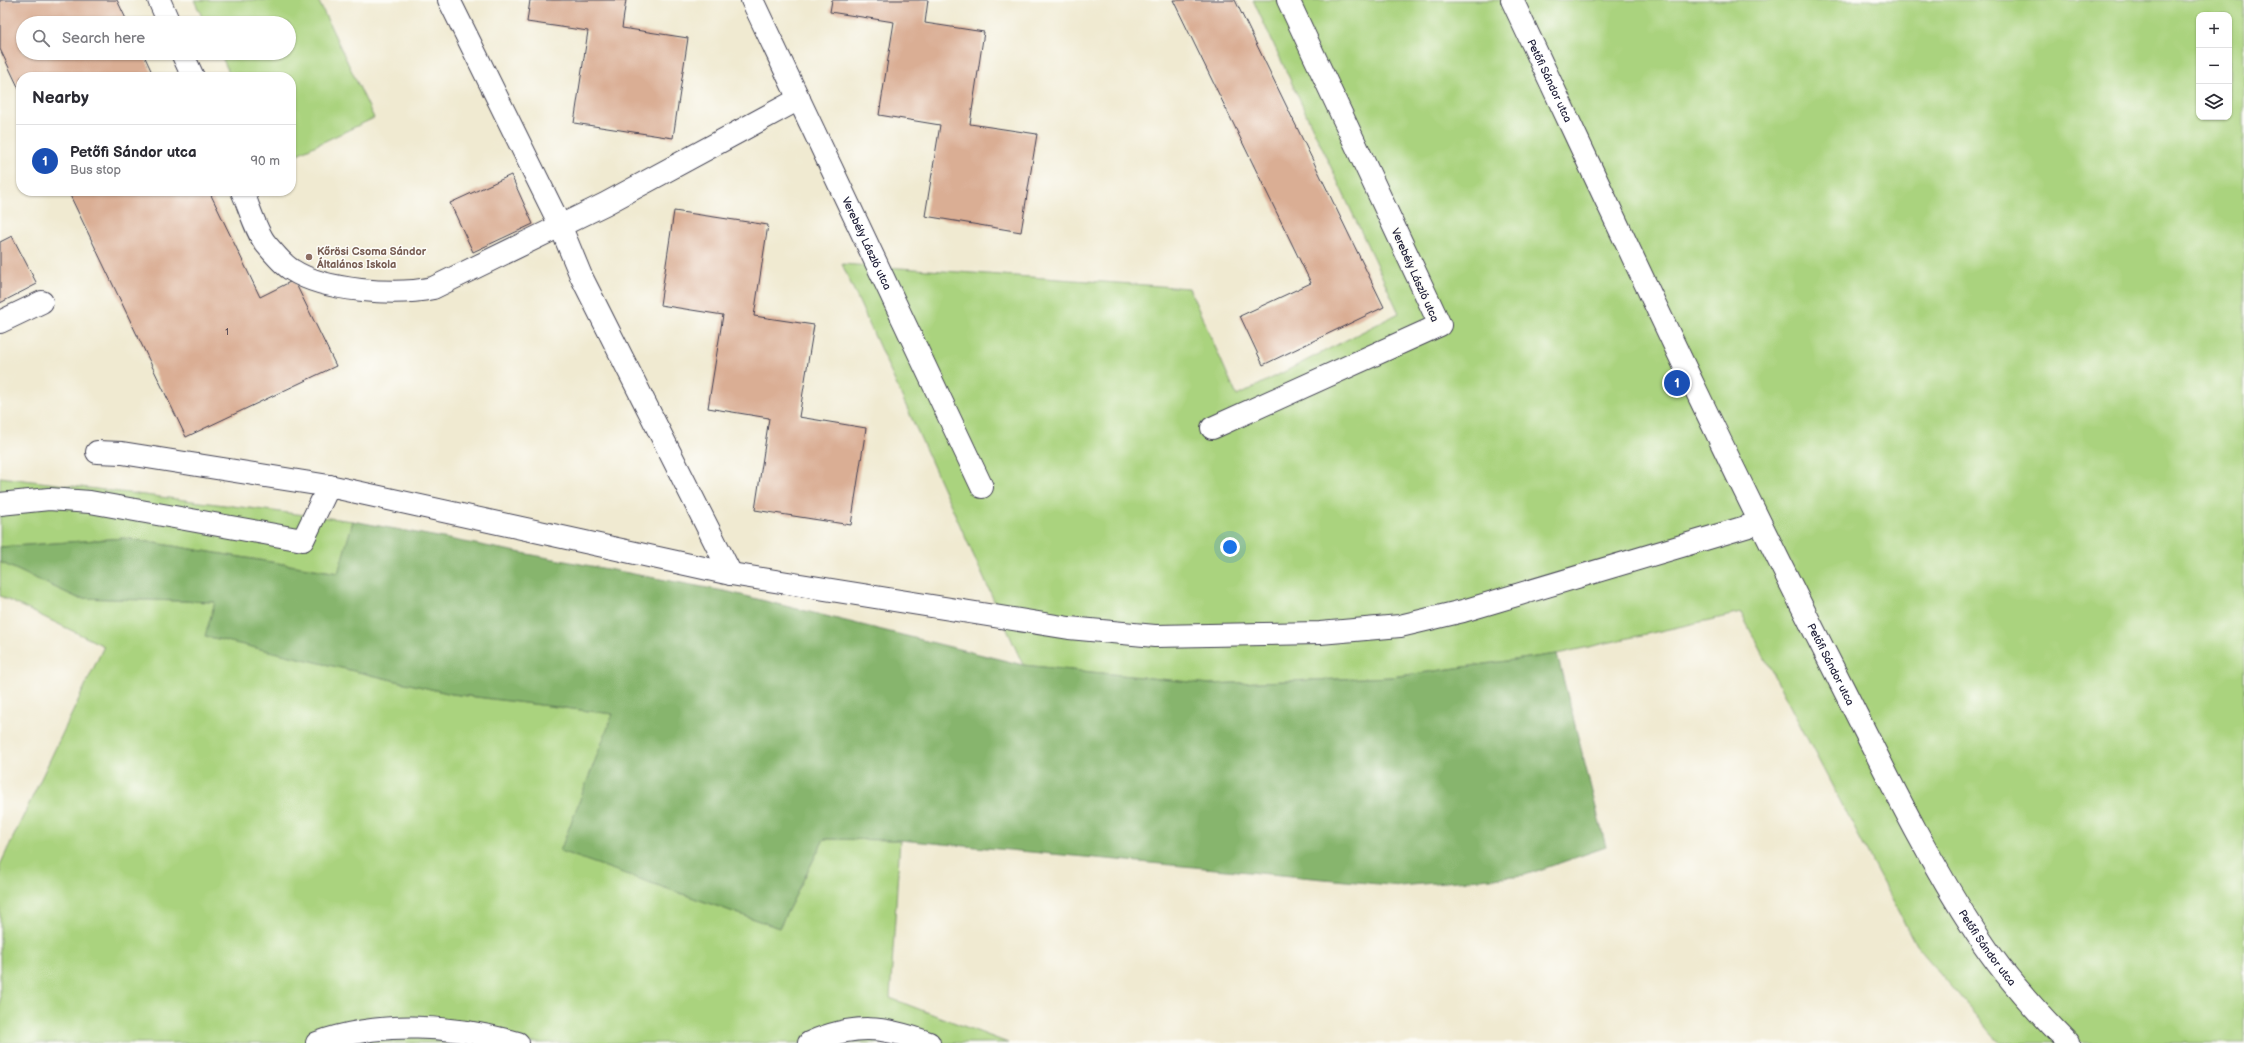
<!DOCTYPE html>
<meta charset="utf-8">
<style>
body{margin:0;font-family:"Balsamiq Sans",sans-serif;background:#f2f2f3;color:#2b2b33}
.controls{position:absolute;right:12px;top:12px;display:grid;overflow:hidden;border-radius:8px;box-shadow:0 1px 3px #0004}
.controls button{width:36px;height:36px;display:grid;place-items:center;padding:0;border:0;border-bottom:1px solid #e1e1e2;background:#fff;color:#2b2b33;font:20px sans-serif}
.you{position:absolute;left:1230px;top:547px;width:14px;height:14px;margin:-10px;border:3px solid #fff;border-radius:50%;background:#1a73e8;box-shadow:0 0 0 6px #1a73e833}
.badge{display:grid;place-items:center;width:26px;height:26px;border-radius:50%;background:#1a73e8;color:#fff;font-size:13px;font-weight:700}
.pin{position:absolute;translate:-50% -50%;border:2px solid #fff;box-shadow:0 1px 4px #0006}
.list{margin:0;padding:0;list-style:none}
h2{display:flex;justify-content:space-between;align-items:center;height:52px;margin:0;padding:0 16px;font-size:17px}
h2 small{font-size:13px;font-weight:400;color:#7c7c81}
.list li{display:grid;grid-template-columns:26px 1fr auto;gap:12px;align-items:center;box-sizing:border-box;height:72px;padding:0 16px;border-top:1px solid #e1e1e2}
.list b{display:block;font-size:15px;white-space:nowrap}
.list p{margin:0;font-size:13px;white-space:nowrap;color:#7c7c81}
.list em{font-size:13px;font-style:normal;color:#7c7c81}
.icon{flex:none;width:22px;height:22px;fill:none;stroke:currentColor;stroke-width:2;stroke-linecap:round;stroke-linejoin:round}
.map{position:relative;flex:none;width:2244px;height:1043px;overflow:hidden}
.search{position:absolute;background:#fff;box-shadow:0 1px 3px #0004;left:16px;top:16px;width:280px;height:44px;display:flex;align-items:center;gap:10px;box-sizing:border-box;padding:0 14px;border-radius:22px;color:#7c7c81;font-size:15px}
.panel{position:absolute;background:#fff;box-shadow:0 1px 3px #0004;left:16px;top:72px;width:280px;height:124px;border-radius:16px}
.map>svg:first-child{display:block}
.green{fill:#aad37e;stroke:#667a5c;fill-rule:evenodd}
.forest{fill:#87b56d;stroke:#546c54}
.building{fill:#daae94}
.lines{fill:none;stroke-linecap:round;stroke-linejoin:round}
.minor-casing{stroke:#414052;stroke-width:24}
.minor{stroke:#fff;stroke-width:22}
.education-dot{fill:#8d6e63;stroke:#fdfcf7;stroke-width:1.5}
.labels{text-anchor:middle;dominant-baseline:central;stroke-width:3;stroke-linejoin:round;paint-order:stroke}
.number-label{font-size:9px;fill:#504551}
.street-label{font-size:11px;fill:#22223b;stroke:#fdfcf7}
.education-label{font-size:11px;font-weight:bold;fill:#785e54;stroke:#fdfcf7;text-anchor:start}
</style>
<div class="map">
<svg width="2244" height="1043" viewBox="0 0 2244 1043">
<rect width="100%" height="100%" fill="#fdfcf7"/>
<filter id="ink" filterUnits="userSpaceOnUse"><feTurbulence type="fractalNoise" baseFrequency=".025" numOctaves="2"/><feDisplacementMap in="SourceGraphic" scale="8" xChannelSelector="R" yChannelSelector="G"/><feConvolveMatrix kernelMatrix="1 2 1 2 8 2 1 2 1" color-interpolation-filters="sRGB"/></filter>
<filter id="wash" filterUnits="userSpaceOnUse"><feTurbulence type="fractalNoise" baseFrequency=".012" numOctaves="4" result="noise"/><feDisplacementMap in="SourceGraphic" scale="16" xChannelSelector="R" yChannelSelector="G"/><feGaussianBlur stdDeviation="0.9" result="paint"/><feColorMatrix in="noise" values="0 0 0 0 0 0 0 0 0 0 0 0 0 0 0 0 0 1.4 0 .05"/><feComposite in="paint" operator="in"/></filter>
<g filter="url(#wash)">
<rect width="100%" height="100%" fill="#f0ead1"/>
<path class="green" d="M194 0H318L374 118 291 157V77H231L220 53H289V23H205Z
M1253 0H2244V1043H2000L1916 945 1741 613 1557 654 1392 677 1208 684 1023 665 842 264 1189 288 1237 396 1399 313ZM2199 15H2229V117H2199Z
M0 477 353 521 339 573 124 538 0 547Z
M0 562 78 598 215 602 206 636 452 694 614 714 561 851 779 928 824 839 900 840 890 998 1008 1043H0V865L104 646 0 596Z"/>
<path class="forest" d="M353 521 729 592 1023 665 1209 684 1392 677 1557 654 1606 847 1525 875 1400 886 900 840 824 839 779 928 560 851 613 714 452 694 205 636 215 602 78 598 0 562V547L124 538 338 573Z"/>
<g id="blocks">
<path class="building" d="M0 0H117L128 23H23V53H143L154 77H21V93L0 49Z
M530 0H626L622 28 688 38 673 138 574 123 588 31 527 22Z
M832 0H928L925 23 984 32 970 124 1037 134 1021 232 925 216 940 125 879 115 894 22 830 12Z
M1173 0H1235L1384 307 1263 365 1240 316 1311 283Z
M511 175 533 224 473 252 450 203Z
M68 191H209L260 297 294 280 336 366 186 437Z
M674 211 768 225 754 316 814 325 799 417 866 428 851 525 755 510 769 418 708 408 723 315 660 305Z
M12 236 37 284 0 303V242Z"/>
</g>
</g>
<g filter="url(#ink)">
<use href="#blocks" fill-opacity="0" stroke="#414052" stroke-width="1"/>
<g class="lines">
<defs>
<g id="minor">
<path d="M159 0 169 23"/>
<path d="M449 0 560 225 581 276 731 574"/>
<path id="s1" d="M752 0 982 487"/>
<path id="s2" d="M1512 0C1617 223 1720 447 1832 666 1878 756 1921 849 1976 933 2002 973 2034 1009 2068 1043"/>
<path d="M182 53 193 77"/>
<path d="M242 191C249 206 256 232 266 244 273 252 283 265 292 270 324 291 396 296 433 288L605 204 799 99"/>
<path d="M0 322 42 302"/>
<path d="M1212 428 1440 325 1288 0"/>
<path d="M97 452 122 453 329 486 731 574 1069 628 1155 636 1320 633 1400 626 1463 611 1759 523"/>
<path d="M0 504 49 499 90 502 303 540 329 486"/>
<path d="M317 1043C381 1020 454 1025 518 1043"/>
<path d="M809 1043C854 1023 884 1026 929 1043"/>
</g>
</defs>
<use href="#minor" class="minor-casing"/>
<use href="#minor" class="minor"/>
</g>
</g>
<circle class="education-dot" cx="309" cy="257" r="4"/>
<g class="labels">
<g class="number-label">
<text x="227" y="332">1</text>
</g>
<g class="street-label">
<text stroke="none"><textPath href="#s2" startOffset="89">Petőfi Sándor utca</textPath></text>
<text stroke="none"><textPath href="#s1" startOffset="269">Verebély László utca</textPath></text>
<text transform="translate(1415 275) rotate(66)">Verebély László utca</text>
<text stroke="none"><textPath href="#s2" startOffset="737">Petőfi Sándor utca</textPath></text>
<text stroke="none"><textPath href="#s2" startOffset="1061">Petőfi Sándor utca</textPath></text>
</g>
<g class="education-label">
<text x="317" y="251">Kőrösi Csoma Sándor<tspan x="317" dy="13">Általános Iskola</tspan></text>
</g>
</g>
</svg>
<div class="controls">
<button>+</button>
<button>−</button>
<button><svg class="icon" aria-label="layers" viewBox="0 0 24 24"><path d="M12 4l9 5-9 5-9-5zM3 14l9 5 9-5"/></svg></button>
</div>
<div class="you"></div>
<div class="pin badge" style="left:1677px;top:383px;background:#1a4fb4">1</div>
<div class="search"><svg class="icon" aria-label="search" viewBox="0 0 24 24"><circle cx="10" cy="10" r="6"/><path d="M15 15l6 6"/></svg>Search here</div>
<section class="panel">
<h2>Nearby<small></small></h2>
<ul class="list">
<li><span class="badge" style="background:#1a4fb4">1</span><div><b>Petőfi Sándor utca</b><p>Bus stop</p></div><em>90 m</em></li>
</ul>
</section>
</div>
